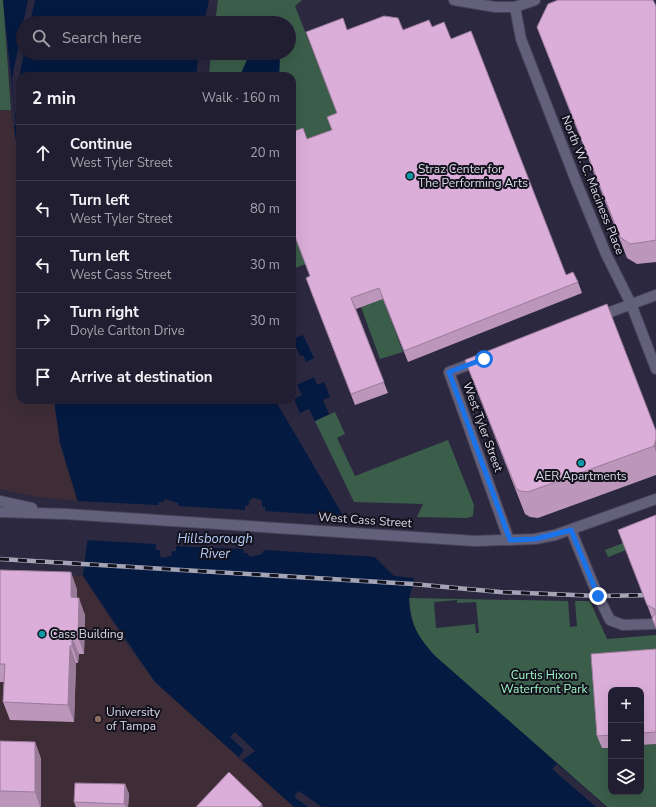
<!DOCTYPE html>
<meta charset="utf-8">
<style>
body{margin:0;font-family:"Nunito Sans",sans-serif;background:#2d2b3c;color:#f1f3f6}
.controls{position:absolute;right:12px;bottom:12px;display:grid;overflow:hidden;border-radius:8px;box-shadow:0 4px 16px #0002}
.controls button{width:36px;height:36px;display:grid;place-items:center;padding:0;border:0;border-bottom:1px solid #3d3c4c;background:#201e30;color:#f1f3f6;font:20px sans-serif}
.stop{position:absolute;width:12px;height:12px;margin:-9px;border:3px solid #1a73e8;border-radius:50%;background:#fff}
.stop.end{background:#1a73e8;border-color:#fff;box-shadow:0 1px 4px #0008}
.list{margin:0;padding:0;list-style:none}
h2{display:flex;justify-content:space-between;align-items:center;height:52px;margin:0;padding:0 16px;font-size:17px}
h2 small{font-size:13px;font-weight:400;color:#a2a2ab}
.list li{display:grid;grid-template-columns:26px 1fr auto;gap:12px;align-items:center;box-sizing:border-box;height:56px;padding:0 16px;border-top:1px solid #3d3c4c}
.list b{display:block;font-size:15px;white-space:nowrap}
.list p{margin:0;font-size:13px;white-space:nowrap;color:#a2a2ab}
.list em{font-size:13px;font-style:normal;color:#a2a2ab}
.icon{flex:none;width:22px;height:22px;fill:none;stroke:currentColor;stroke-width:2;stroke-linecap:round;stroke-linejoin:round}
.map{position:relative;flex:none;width:656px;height:807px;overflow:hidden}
.search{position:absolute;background:#201e30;box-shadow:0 4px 16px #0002;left:16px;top:16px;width:280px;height:44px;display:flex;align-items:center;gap:10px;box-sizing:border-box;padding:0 14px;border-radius:22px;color:#a2a2ab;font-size:15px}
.panel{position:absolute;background:#201e30;box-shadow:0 4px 16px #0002;left:16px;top:72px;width:280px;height:332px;border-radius:12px}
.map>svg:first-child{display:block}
.education{fill:#3e2d37}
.green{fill:#3b5e4a;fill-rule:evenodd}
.water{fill:#041a40}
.pier{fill:#2b2840}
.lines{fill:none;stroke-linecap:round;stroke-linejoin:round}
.minor-casing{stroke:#474459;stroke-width:12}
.tertiary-casing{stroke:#474459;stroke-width:12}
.minor{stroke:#63607c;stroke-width:10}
.tertiary{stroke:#63607c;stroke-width:10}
.rail-casing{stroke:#a5a4b6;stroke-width:4.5}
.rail{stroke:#13121d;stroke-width:3;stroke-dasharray:9;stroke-linecap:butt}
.wall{fill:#bc96bb}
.shaded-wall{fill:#997a99}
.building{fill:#dbaeda;stroke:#997a99}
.route{stroke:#1a73e8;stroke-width:5}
.culture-dot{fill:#0f9aa8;stroke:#13121d;stroke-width:1.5}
.education-dot{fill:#8d6e63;stroke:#13121d;stroke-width:1.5}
.labels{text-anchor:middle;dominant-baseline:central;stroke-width:4;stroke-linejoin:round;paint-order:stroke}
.poi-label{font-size:12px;fill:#dad9e9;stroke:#13121d;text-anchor:start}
.street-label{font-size:12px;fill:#dad9e9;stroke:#13121d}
.park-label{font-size:12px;fill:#9ff6c5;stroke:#13121d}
.water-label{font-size:13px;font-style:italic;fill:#b3ccf7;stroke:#13121d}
</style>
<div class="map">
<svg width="656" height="807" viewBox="0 0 656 807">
<rect width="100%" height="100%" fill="#2b2840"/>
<path class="education" d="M0 110H11L20 169V400H54L60 443 78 501 36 497 0 489Z
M0 572 83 576 125 642 155 682 294 807H0Z"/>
<path class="green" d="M0 0H3L11 110H0Z
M218 0H302L295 6 336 110 348 106 336 141 292 145V76H279L280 53H289V23H215Z
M211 53H250L240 76H209Z
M292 229 306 264 292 269Z
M383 299 403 352 380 359 361 307Z
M335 412 345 434 337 438 355 476 448 440 474 505 473 516 467 518 417 517 423 504 354 502 315 421Z
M623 543 626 550 608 557 605 550Z
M409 598 568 601 570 627 577 626 575 601H590L607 639 656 635V662L596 667 602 748H611V792H641V745L656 744V807H607L435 656C416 635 412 626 409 598ZM457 600V603L476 602 479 633H476L475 624 436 628 434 602Z"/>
<path class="water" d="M3 0H209L204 23H23V53H199L196 76H20V169L14 126 16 124Z
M250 53H280L279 76H240Z
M303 335 314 358 306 362 303 355 300 356 292 339Z
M314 377 317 385 324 382 330 397 323 400 329 414 315 421 309 409 300 413 294 399 302 395 297 385Z
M54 400H275L358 541 394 576 414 578C413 585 410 593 409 600 409 624 420 639 435 656L607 807H294L155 682 83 576 88 536 60 443Z"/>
<path class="pier" d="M28 0H35L30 23H23Z
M23 24 24 53 19 78 20 113 15 114 12 79Z
M253 498 259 499 262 501V507H265V511L345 516 360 540 377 557 264 550 262 554 250 557 247 553H244L243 549 176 546V551H172L171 556 162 558 160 555V550H156V544L85 540 86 536 76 501 158 505 159 502H163L165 499 178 503 179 506 245 510V506L249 505V501Z
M235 732 255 751 241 761 238 758 244 750 230 737Z
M557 764 607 807H596L552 769Z
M299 790V791L322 807H308L294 797Z"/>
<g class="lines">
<defs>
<path id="minor" d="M454 0 495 7H515L535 0
M515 7 521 39 576 181 606 254 631 304 656 369
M571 530 598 596 610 620 623 625 654 624"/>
<path id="tertiary" d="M597 317 656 295
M479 361 449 372 509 540
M0 501 32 508
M0 512 66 514 475 541 535 539 555 535 656 499"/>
</defs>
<use href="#minor" class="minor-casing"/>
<use href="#tertiary" class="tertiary-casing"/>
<use href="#minor" class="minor"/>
<use href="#tertiary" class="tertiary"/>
<defs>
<path id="rail" d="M0 559 413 584 500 592 598 596 656 595"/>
</defs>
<use href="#rail" class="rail-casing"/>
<use href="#rail" class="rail"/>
</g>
<path class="wall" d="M656 6V262L637 264 627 258 537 27Z
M432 27 451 39 566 275 578 282 582 293 408 362 383 299 356 309 388 393 355 405 310 289 307 139 332 130 337 113 347 30H403Z
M465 360 656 431V475L538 518 530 517 525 514 475 386Z
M656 515V628L618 530Z
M0 570 77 589V598L85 615 84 654H79L78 663H76L74 722 10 720 3 702 4 682H0Z
M656 649V744L641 745V690H611V748H602L597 736 591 654Z
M0 741 35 742 41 759V807H0Z
M125 784 129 794 128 807H76L74 802Z"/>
<path class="shaded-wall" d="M656 439V452L654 446Z
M71 572 77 589V615L71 597Z
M79 598 85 615 84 654 78 637Z
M72 637 79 654 78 663 72 646Z
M70 646 76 663 74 722 68 705Z
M35 742 41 759V807H40L35 792Z
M125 784 129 794 128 807H126L124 804Z
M262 804 263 807H259Z"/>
<path class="building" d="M558 0H653L656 6V240L651 241 630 244 620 237 537 27 548 4Z
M384 16 398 18 403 30 429 20 432 27 444 22 451 39 471 31 566 275 573 272 578 282 404 351 379 288 351 298 384 382 351 394 306 278 310 276 292 229V132L303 128 307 139 332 130 327 117 337 113 306 32 343 18 347 30Z
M607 304 656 431V439L654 446 528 492 520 491 516 488 465 360Z
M656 515V628L652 618 655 614V609L647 605 618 530Z
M0 570 71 572V597L79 598 78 637H72V646H70L68 705 3 702 5 664H0Z
M656 649V732L641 733V690H611V735L597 736 591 654Z
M0 741 35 742V792L0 791Z
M229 772 262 804 259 807H196Z
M75 783 125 784 124 804 74 802Z"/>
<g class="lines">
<path class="route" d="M484 359 449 372 510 540 535 539 571 530 598 596"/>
</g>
<g class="culture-dot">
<circle cx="410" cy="176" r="4"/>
<circle cx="581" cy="463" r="4"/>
<circle cx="42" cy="634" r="4"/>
</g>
<circle class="education-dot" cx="98" cy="719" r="4"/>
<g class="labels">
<g class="poi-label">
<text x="418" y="169">Straz Center for<tspan x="418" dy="14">The Performing Arts</tspan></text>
<text x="581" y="476" text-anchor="middle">AER Apartments</text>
<text x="50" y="634">Cass Building</text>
<text x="106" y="712">University<tspan x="106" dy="14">of Tampa</tspan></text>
</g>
<g class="street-label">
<text transform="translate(593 185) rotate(68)">North W. C. Maciness Place</text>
<text transform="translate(483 427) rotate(70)">West Tyler Street</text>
<text transform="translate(365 520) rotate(4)">West Cass Street</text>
</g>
<g class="park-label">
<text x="544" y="675">Curtis Hixon<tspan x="544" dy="14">Waterfront Park</tspan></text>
</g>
<g class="water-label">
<text x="215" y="539">Hillsborough<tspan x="215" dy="15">River</tspan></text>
</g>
</g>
</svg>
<div class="controls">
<button>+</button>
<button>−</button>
<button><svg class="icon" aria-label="layers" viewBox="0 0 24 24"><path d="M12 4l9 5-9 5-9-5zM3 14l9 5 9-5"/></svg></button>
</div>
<div class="stop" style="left:484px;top:359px"></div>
<div class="stop end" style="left:598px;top:596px"></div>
<div class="search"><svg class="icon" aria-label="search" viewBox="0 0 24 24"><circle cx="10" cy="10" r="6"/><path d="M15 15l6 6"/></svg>Search here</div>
<section class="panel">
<h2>2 min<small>Walk · 160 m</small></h2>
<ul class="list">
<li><svg class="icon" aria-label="ahead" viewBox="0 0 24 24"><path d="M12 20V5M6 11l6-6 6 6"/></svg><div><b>Continue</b><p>West Tyler Street</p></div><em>20 m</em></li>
<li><svg class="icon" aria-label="left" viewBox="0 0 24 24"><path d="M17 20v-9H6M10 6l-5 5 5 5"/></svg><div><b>Turn left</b><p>West Tyler Street</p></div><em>80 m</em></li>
<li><svg class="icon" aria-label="left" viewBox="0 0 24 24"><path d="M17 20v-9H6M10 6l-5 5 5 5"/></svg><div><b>Turn left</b><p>West Cass Street</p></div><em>30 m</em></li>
<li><svg class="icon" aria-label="right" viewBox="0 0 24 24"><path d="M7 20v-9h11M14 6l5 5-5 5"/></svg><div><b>Turn right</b><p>Doyle Carlton Drive</p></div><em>30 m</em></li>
<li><svg class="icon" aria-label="arrive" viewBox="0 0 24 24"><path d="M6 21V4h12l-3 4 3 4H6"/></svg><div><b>Arrive at destination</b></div></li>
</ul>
</section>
</div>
